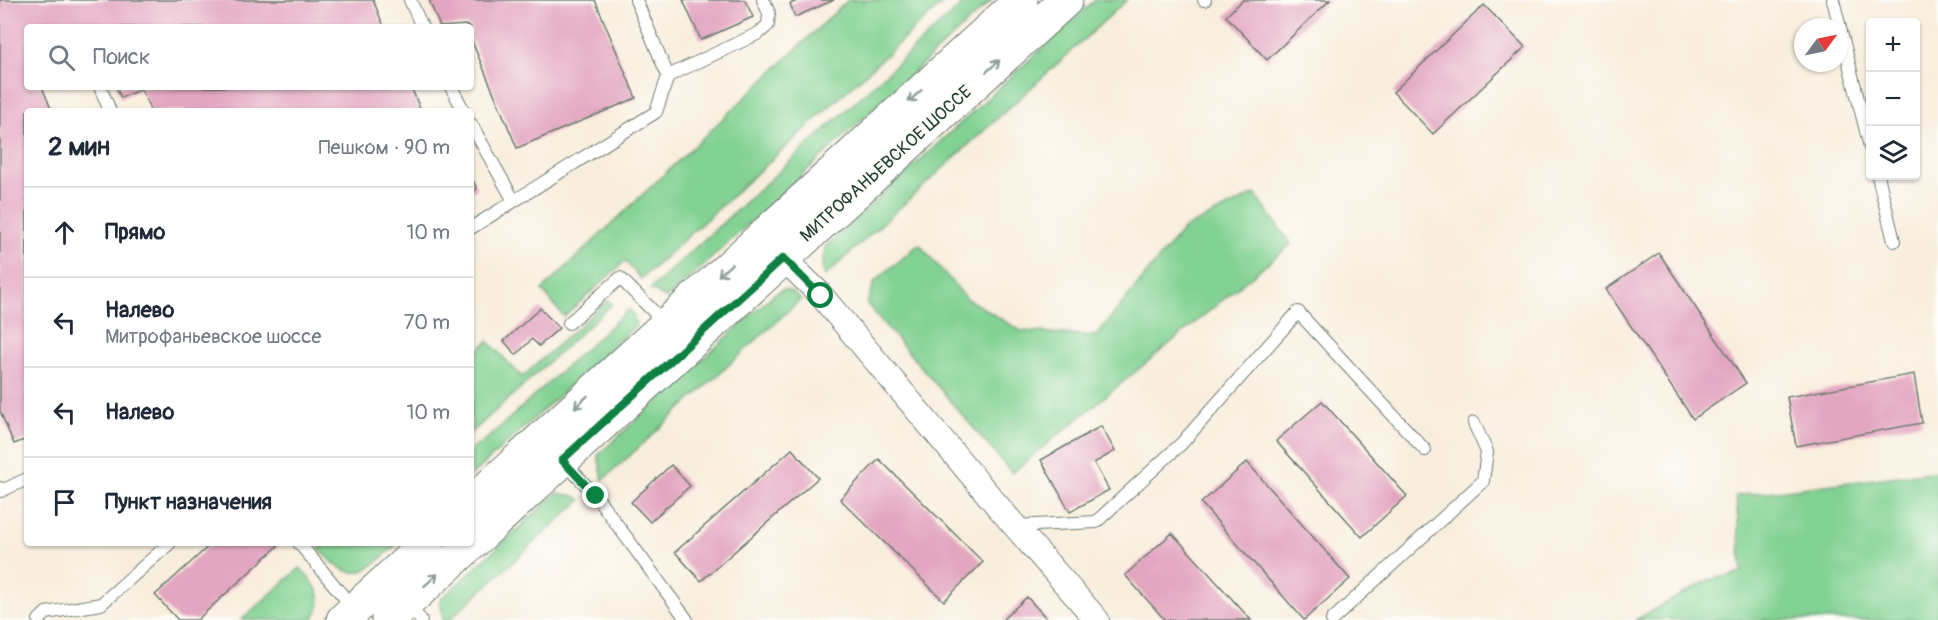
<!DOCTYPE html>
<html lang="ru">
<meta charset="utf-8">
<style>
body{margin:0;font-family:Pangolin,sans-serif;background:#f2f2f3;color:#1f2937}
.controls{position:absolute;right:18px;top:18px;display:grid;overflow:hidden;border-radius:6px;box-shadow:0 2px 4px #0004}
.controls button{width:54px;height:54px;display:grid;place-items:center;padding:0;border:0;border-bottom:2px solid #e0e1e3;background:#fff;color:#1f2937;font:30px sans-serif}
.compass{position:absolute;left:1794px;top:18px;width:54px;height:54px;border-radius:50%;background:#fff;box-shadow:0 2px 4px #0004;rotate:57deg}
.stop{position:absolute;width:18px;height:18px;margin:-14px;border:4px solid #0b8043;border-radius:50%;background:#fff}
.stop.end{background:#0b8043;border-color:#fff;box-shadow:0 2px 6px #0008}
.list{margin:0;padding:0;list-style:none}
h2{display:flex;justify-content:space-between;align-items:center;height:78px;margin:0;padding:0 24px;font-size:26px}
h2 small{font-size:20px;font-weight:400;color:#747a83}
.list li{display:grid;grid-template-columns:39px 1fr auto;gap:18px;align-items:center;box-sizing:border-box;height:90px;padding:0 24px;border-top:2px solid #e0e1e3}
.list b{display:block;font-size:22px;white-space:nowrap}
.list p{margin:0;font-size:20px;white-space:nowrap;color:#747a83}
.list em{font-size:20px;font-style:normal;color:#747a83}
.icon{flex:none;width:33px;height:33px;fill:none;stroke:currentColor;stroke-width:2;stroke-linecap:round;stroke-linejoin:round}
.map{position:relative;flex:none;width:1938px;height:620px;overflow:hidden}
.search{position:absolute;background:#fff;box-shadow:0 2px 4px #0004;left:24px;top:24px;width:450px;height:66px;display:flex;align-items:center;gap:15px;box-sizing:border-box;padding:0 21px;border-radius:6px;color:#747a83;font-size:22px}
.panel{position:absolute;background:#fff;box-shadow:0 2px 4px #0004;left:24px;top:108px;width:450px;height:438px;border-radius:6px}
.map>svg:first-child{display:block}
.green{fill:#82d293;stroke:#508864;stroke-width:1.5}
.building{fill:#e3a6c1}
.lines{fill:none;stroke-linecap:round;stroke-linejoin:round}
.service-casing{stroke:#6b7b70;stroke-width:14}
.minor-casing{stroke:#6b7b70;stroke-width:26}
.primary-casing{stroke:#6b7b70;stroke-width:35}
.service{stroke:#fff;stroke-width:12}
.minor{stroke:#fff;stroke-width:24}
.primary{stroke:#fff;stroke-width:33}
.oneway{stroke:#8f9e9a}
.route{stroke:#0b8043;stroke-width:8}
.labels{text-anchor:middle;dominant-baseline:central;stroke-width:4.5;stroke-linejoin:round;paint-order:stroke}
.street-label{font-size:18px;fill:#1f3d34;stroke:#fdfcf7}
</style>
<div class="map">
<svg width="1938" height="620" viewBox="0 0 1938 620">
<rect width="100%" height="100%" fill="#fdfcf7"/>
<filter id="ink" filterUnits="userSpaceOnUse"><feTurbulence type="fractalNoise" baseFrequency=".0167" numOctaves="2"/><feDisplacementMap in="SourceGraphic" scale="12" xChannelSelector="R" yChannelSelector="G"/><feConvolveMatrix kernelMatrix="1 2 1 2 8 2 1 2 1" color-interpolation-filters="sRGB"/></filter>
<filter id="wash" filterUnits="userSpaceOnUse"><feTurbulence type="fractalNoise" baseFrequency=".008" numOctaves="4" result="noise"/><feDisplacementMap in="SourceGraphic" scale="24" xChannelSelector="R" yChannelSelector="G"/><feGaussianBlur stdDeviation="1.35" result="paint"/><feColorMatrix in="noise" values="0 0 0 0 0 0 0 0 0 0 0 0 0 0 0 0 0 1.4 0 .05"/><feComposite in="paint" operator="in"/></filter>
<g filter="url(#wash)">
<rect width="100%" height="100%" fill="#f9eede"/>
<path class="green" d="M848 0H946L641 279 625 261 564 317 542 290Z
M967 0H992L681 286 666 298 650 289Z
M1095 0H1127L825 276 822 267 825 247Z
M1255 194 1291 244 1012 473 867 304 875 281 919 244 966 298 1021 331 1096 336 1183 229Z
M784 289 792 292 801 299 603 480 598 455 774 294Z
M608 300 612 304 471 433V357L488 341 522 377Z
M629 309 633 314 636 325 471 476V450L489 437Z
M1938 471V620H1635L1709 580 1742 573 1736 496Z
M557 493 575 496 581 500 449 620H443L440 600Z
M326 543H398C366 573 353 588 319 548Z
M300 568C315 585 329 598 312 620H241Z"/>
<g id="blocks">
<path class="building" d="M0 0H373L384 27H27V87H42L52 111H27V439L14 444 0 411Z
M429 0H595L636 98 517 148 471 39V27L465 25 440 27Z
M683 0H745L753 17 701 40Z
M799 0H834L795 17 790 4Z
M1243 0H1330L1267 60 1226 16Z
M1484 5 1525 47 1433 134 1393 92Z
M116 87H411L421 111H151L141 89 121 98Z
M471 176 477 189 471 192Z
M1659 253 1746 383 1693 419 1606 289Z
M540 308 559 328 539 346 532 339 516 355 504 341Z
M1914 374 1922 423 1796 446 1787 397Z
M1322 401 1407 496 1362 537 1276 441Z
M1101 426 1115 451 1094 463 1109 490 1070 512 1041 460Z
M792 449 818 478 701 581 675 552Z
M879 459 983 562 944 601 840 499Z
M1247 462 1350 579 1304 620 1201 503Z
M671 465 690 486 650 522 631 502Z
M1172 533 1251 620H1165L1125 575Z
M212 543H275L278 546 197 620H178L155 595Z
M1027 597 1048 620H1002Z"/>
</g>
</g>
<g filter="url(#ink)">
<use href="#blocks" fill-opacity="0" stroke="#6b7b70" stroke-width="1.5"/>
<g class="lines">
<defs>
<path id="service" d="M410 0 422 27
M1204 0H1205
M1833 0 1870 147
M668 76 759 33 768 25 769 13 763 0
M100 87 110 111
M451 87 464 111
M471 124 514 201
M1878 176 1894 241
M471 228 656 112 668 76 636 0
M569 323 620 278 665 323
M564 462 596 496 687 620
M0 488 1 491 27 479
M1015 526 1096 522 1181 444 1298 312 1425 450
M299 543 354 609
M407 604 421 620
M39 620 46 613 101 604 170 543
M1332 620 1483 481 1487 452 1474 423"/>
<path id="minor" d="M783 258 819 293 1001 510 1097 620"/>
<path id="primary" d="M471 503 1021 0
M343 620 427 543
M388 620 1066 0"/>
</defs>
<use href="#service" class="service-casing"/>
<use href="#minor" class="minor-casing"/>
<use href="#primary" class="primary-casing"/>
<use href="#service" class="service"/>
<use href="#minor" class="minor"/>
<use href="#primary" class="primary"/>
</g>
<defs><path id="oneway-shaft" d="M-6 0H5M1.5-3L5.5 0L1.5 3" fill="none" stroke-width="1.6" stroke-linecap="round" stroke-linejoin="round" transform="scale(1.5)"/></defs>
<g class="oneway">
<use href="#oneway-shaft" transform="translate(993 66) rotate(-42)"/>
<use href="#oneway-shaft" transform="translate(915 96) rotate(138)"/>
<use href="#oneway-shaft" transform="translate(725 270) rotate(138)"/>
<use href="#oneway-shaft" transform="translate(581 402) rotate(137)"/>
<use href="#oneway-shaft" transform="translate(431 580) rotate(-42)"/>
</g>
</g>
<g class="lines" filter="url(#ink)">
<path class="route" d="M596 496 562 460 783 258 821 296"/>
</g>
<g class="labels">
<g class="street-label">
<text transform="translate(886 164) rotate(-42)">МИТРОФАНЬЕВСКОЕ ШОССЕ</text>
</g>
</g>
</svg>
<div class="controls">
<button>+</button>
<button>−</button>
<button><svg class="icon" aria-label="layers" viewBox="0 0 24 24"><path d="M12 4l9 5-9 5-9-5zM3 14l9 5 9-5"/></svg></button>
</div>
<svg class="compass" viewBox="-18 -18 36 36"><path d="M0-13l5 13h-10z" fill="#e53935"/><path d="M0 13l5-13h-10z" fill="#747a83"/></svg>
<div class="stop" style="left:821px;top:296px"></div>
<div class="stop end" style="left:596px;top:496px"></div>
<div class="search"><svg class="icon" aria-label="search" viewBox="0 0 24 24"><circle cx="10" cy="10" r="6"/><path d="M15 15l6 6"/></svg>Поиск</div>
<section class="panel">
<h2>2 мин<small>Пешком · 90 m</small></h2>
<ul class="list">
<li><svg class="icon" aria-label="ahead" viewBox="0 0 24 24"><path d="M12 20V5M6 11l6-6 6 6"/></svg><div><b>Прямо</b></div><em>10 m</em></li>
<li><svg class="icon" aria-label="left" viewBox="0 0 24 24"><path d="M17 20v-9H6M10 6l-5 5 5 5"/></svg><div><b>Налево</b><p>Митрофаньевское шоссе</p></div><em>70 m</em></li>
<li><svg class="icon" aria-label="left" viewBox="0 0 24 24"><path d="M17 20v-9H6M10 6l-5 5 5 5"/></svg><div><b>Налево</b></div><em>10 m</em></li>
<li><svg class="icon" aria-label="arrive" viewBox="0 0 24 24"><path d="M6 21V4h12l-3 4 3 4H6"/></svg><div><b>Пункт назначения</b></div></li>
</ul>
</section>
</div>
